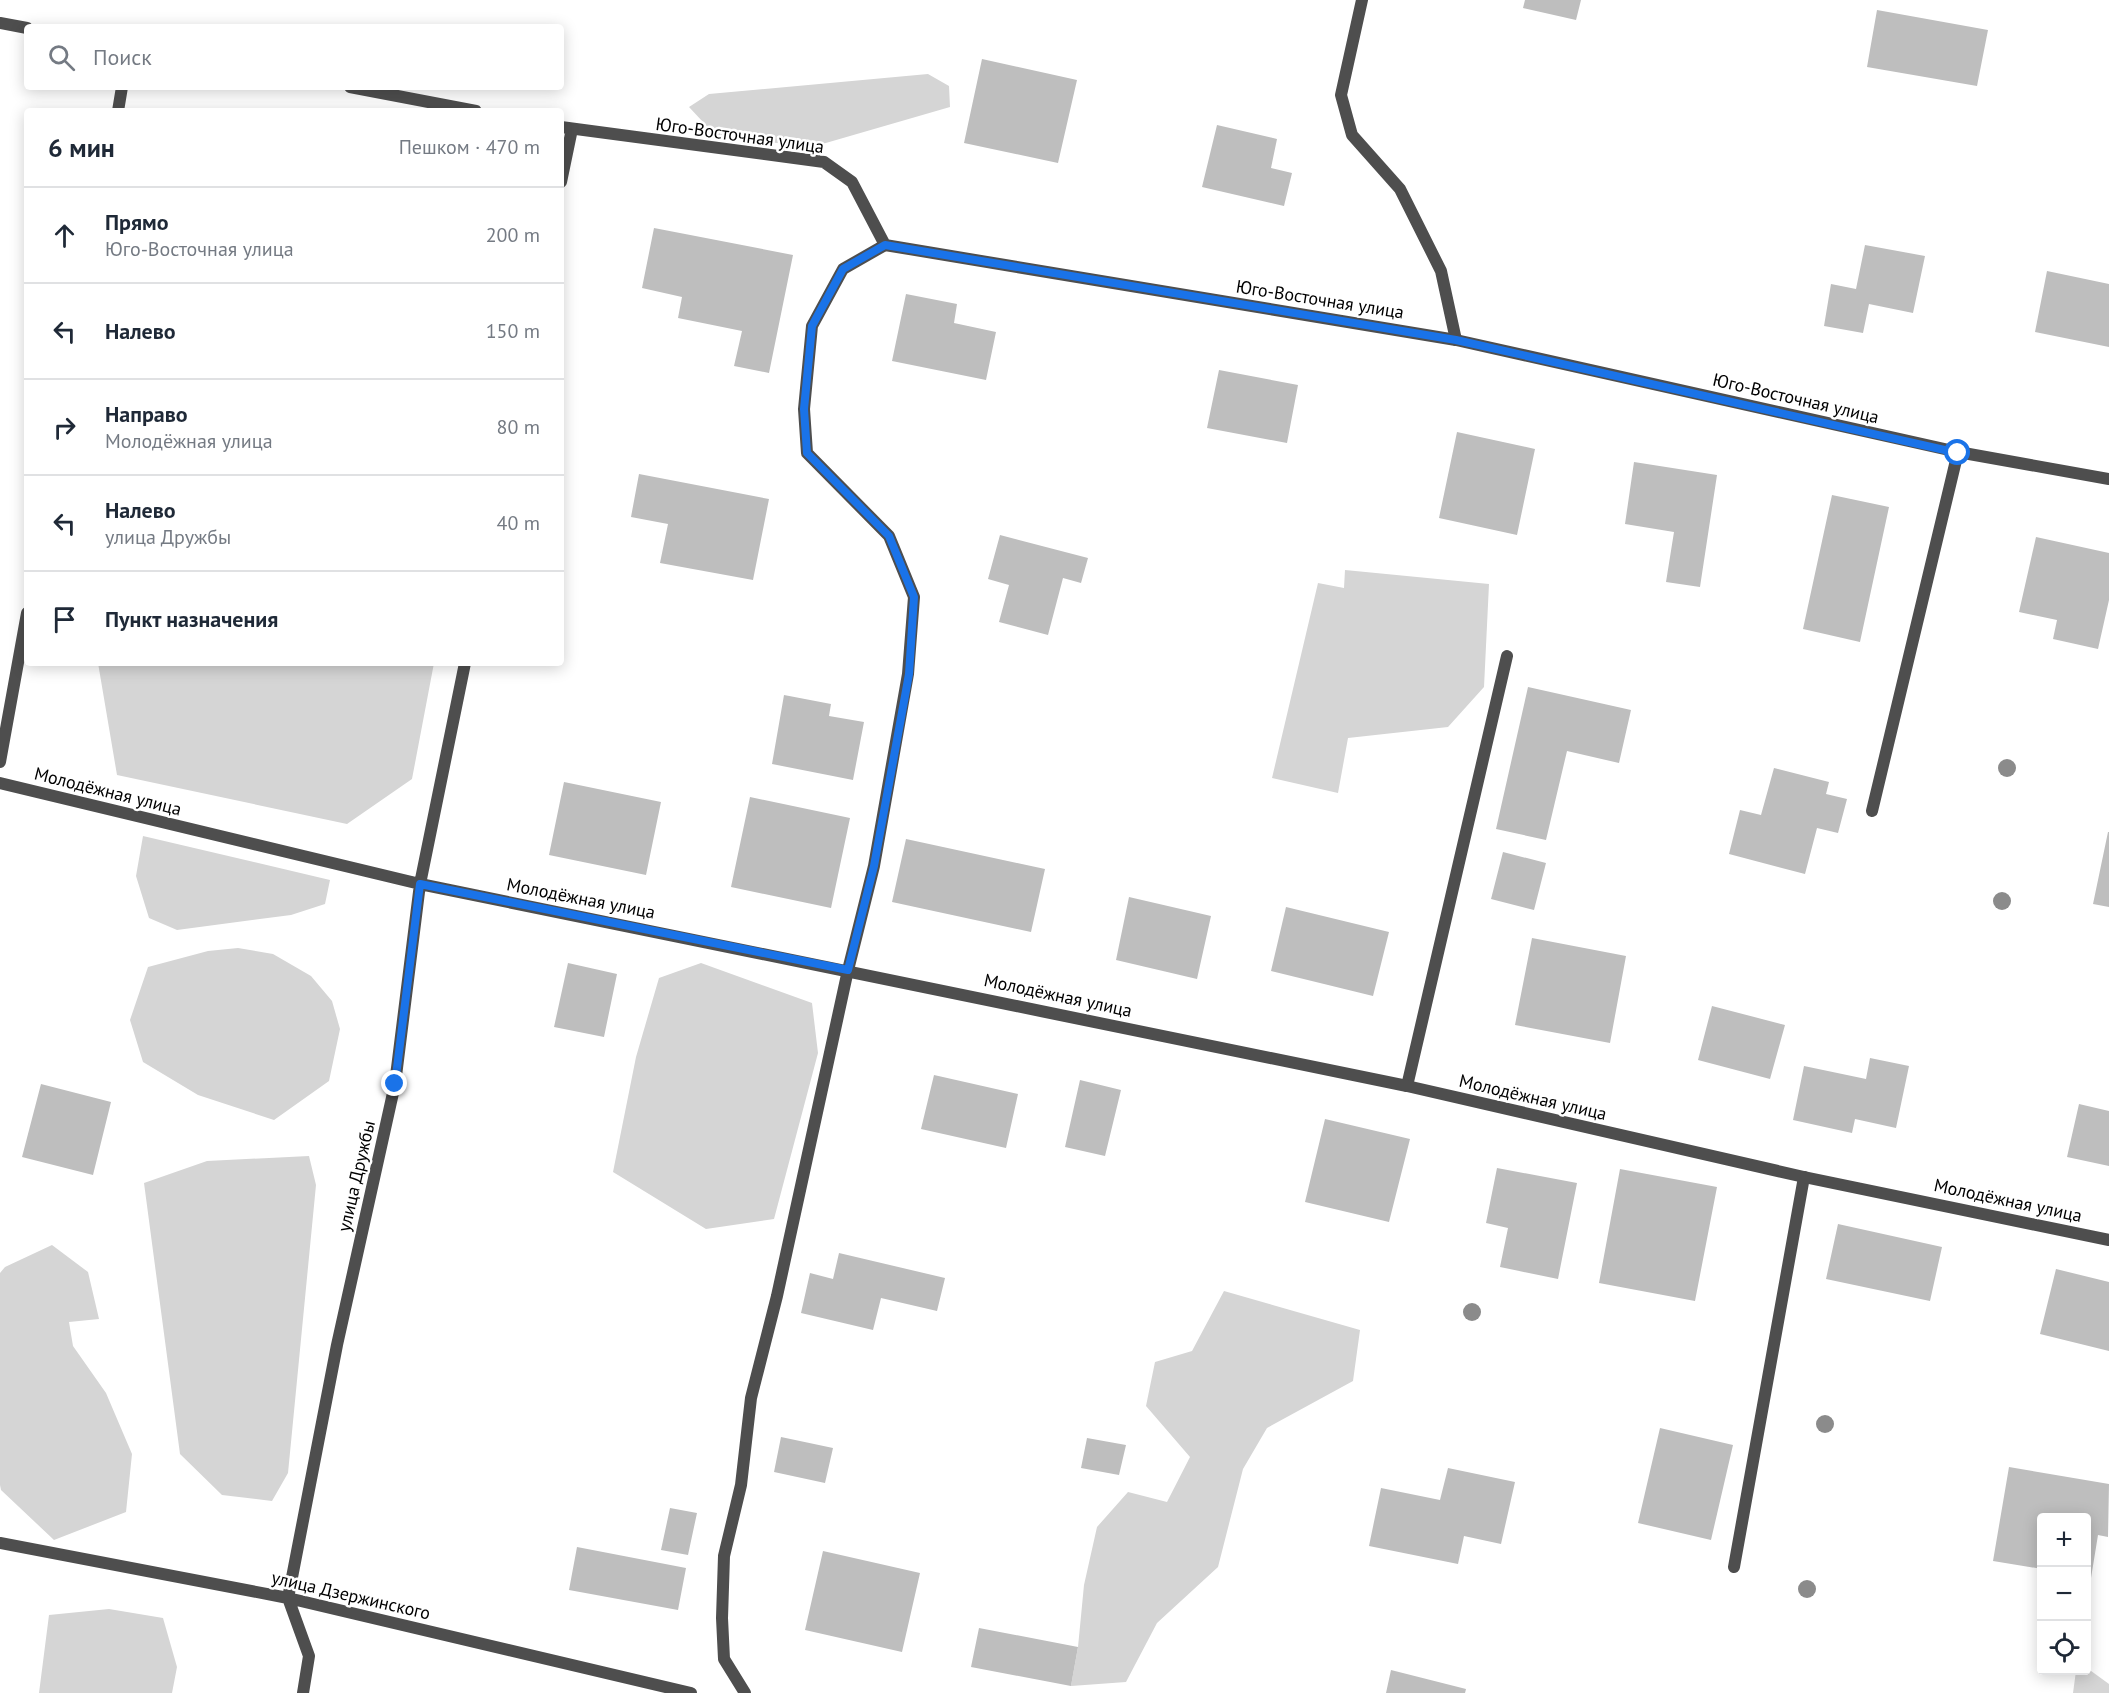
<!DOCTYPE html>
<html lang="ru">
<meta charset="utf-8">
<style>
body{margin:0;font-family:"PT Sans",sans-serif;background:#f6f6f7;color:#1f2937}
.controls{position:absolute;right:18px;bottom:18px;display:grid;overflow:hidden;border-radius:6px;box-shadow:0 3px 15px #0003}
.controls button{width:54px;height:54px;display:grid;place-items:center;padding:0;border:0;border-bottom:2px solid #e0e1e3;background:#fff;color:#1f2937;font:30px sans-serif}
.stop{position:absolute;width:18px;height:18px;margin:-14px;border:4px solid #1a73e8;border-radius:50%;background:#fff}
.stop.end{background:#1a73e8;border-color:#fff;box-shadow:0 2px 6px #0008}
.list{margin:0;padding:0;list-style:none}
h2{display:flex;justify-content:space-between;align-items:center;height:78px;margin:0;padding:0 24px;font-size:26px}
h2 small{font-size:20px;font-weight:400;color:#747a83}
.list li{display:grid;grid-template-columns:39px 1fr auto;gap:18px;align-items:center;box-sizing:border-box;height:96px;padding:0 24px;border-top:2px solid #e0e1e3}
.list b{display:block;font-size:22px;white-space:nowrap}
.list p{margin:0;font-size:20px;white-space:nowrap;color:#747a83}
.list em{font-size:20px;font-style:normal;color:#747a83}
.icon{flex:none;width:33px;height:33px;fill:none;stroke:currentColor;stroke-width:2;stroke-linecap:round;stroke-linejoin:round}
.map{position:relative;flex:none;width:2109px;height:1693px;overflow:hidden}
.search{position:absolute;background:#fff;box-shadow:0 3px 15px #0003;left:24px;top:24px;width:540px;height:66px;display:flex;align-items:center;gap:15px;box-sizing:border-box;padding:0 21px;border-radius:6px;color:#747a83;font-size:22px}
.panel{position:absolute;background:#fff;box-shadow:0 3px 15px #0003;left:24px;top:108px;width:540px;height:558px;border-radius:6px}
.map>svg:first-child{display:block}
.green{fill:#d5d5d5}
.building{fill:#bebebe}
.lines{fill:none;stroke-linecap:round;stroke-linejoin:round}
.lane{stroke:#4e4e4e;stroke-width:12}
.street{stroke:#4e4e4e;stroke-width:12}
.tree{fill:#8b8b8b}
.route{stroke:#1a73e8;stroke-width:8}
.labels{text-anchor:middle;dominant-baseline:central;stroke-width:5;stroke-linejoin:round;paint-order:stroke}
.street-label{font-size:18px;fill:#000;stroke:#fff}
</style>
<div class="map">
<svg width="2109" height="1693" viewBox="0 0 2109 1693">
<rect width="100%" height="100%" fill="#fff"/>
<path class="green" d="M928 74 949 86 950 107 812 147 716 136 689 107 709 94Z
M1345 570 1489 584 1484 687 1448 727 1348 738 1338 793 1272 778 1318 583 1344 588Z
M98 663H434L412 779 347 824 117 775Z
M143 836 330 880 325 904 291 915 177 930 149 918 136 876Z
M238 948 273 954 311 976 332 1001 340 1029 329 1081 274 1120 198 1095 143 1062 130 1020 148 967 208 951Z
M701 963 812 1003 818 1053 774 1219 706 1229 613 1172 636 1057 659 978Z
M309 1156 316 1185 288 1473 272 1501 222 1495 180 1454 144 1183 207 1161Z
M52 1245 88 1272 99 1319 69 1322 73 1346 106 1393 132 1454 126 1512 54 1540 1 1490 0 1485V1273L5 1267Z
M1224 1291 1360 1330 1353 1381 1267 1428 1243 1469 1218 1567 1157 1623 1126 1682 1071 1686 1078 1647 1084 1585 1097 1527 1128 1492 1167 1502 1190 1457 1146 1406 1155 1362 1192 1351Z
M109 1609 163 1618 177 1667 172 1693H39L49 1615Z
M2087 1668 2109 1684V1693H2073L2076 1671 2086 1670Z"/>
<path class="building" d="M1525 0H1581L1576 20 1523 8Z
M1877 10 1988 30 1977 86 1867 67Z
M982 59 1077 80 1058 163 964 143Z
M1217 125 1277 139 1271 168 1292 173 1284 206 1202 187Z
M654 228 793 255 769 373 734 366 742 331 678 318 682 297 642 288Z
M1865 245 1925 256 1913 313 1869 304 1863 333 1824 326 1831 284 1856 289Z
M2047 271 2109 284V347L2035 332Z
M906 294 957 304 954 323 996 332 986 380 892 361Z
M1219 370 1298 385 1287 443 1207 428Z
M1457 432 1535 449 1517 535 1439 518Z
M1634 462 1717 475 1700 587 1666 582 1674 532 1625 524Z
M639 474 769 499 753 580 660 563 668 524 631 517Z
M1832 495 1889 507 1860 642 1803 629Z
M1000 535 1088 558 1081 583 1063 578 1048 635 999 622 1009 585 988 579Z
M2036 537 2109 553V600L2098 649 2053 639 2057 620 2019 612Z
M1528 687 1631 710 1619 763 1567 751 1546 840 1496 829Z
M784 695 831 704 829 716 864 722 853 780 772 764Z
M1774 768 1829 782 1826 794 1847 799 1838 833 1817 828 1805 874 1729 854 1740 810 1761 815Z
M564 782 661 802 646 875 549 855Z
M750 797 850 818 831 908 731 887Z
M2108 832H2109V907L2093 904Z
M906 839 1045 869 1031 932 892 902Z
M1503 852 1546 863 1534 910 1491 899Z
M1129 897 1211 916 1197 979 1116 960Z
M1286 907 1389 932 1373 996 1271 971Z
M1532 938 1626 956 1610 1043 1515 1025Z
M568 963 617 974 604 1037 554 1027Z
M1712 1006 1785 1025 1770 1079 1698 1060Z
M1870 1058 1909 1066 1896 1128 1855 1119 1852 1133 1793 1120 1804 1066 1866 1079Z
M934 1075 1018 1094 1006 1148 921 1129Z
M1080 1080 1121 1090 1105 1156 1065 1147Z
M41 1084 111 1102 93 1175 22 1157Z
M2079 1104 2109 1111V1166L2067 1157Z
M1325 1119 1410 1139 1389 1222 1305 1202Z
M1497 1168 1577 1183 1558 1279 1500 1267 1508 1228 1486 1223Z
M1620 1169 1717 1187 1695 1301 1599 1283Z
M1838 1224 1942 1247 1930 1301 1826 1279Z
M839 1253 945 1278 937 1311 881 1298 873 1330 801 1313 810 1273 833 1279Z
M2056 1269 2109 1282V1351L2040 1334Z
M1660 1428 1733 1445 1711 1540 1638 1523Z
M781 1437 833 1448 825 1483 774 1472Z
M1087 1438 1126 1445 1119 1475 1081 1468Z
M2009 1467 2109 1484 2108 1537 2098 1535 2091 1578 2086 1577V1518H2042V1569L1993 1561Z
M1448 1468 1515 1482 1501 1544 1464 1536 1458 1564 1369 1546 1381 1488 1440 1500Z
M670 1508 697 1513 688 1555 661 1550Z
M577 1547 686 1568 678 1610 569 1590Z
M823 1551 920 1573 902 1652 805 1630Z
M979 1628 1078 1647 1071 1686 971 1667Z
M1391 1670 1466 1689 1465 1693H1386Z"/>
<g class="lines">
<path class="lane" d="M1362 0 1341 95 1352 135 1400 189 1441 271 1456 340
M1872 811 1958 452
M1407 1086 1507 656
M1734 1567 1804 1177
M745 1693 724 1659 722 1618 724 1556 741 1485 751 1398 777 1296 848 970 874 866 908 674 914 597 889 536 807 453 804 409 812 326 843 269 885 245"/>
<path class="street" d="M0 23 27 28
M350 87 476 111
M118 111 122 87
M561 127 824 162 852 182 885 245 1456 340 1958 452 2109 479
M561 182 572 129
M0 762 27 613
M0 783 420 884 1407 1086 1804 1177 2109 1240
M0 1543 288 1598 691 1693
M303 1693 309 1656 288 1598 337 1345 395 1084 420 884 465 663"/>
</g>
<g class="tree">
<circle cx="2007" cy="768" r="9"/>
<circle cx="2002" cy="901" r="9"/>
<circle cx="1472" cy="1312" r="9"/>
<circle cx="1825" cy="1424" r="9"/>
<circle cx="1807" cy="1589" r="9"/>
</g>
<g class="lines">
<path class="route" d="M395 1084 420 884 848 970 874 866 909 674 914 597 889 536 807 453 804 409 812 326 843 269 885 245 1456 340 1958 453"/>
</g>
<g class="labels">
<g class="street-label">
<text transform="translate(740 135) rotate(8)">Юго-Восточная улица</text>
<text transform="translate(1320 299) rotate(9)">Юго-Восточная улица</text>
<text transform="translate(1796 398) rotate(13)">Юго-Восточная улица</text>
<text transform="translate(108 791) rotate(14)">Молодёжная улица</text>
<text transform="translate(581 898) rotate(11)">Молодёжная улица</text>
<text transform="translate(1058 995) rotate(12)">Молодёжная улица</text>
<text transform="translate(1533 1097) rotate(13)">Молодёжная улица</text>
<text transform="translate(356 1176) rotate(-77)">улица Дружбы</text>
<text transform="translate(2008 1200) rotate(12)">Молодёжная улица</text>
<text transform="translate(351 1595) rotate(13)">улица Дзержинского</text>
</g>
</g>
</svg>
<div class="controls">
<button>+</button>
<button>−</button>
<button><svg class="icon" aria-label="locate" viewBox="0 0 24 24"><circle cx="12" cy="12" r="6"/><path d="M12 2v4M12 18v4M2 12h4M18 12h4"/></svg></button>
</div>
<div class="stop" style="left:1958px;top:453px"></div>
<div class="stop end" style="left:395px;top:1084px"></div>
<div class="search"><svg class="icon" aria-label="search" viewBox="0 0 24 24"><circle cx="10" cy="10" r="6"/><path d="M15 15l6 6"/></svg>Поиск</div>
<section class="panel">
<h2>6 мин<small>Пешком · 470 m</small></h2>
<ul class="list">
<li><svg class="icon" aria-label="ahead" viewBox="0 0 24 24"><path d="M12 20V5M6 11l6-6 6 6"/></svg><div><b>Прямо</b><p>Юго-Восточная улица</p></div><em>200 m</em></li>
<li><svg class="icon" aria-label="left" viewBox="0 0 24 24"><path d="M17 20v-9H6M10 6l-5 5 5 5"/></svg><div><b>Налево</b></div><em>150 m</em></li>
<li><svg class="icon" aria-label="right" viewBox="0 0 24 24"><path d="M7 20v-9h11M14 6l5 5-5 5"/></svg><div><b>Направо</b><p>Молодёжная улица</p></div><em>80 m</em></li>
<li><svg class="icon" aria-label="left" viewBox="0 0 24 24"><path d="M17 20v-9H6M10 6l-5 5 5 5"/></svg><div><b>Налево</b><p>улица Дружбы</p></div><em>40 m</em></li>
<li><svg class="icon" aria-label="arrive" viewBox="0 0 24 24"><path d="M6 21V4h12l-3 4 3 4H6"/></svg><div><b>Пункт назначения</b></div></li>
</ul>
</section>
</div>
